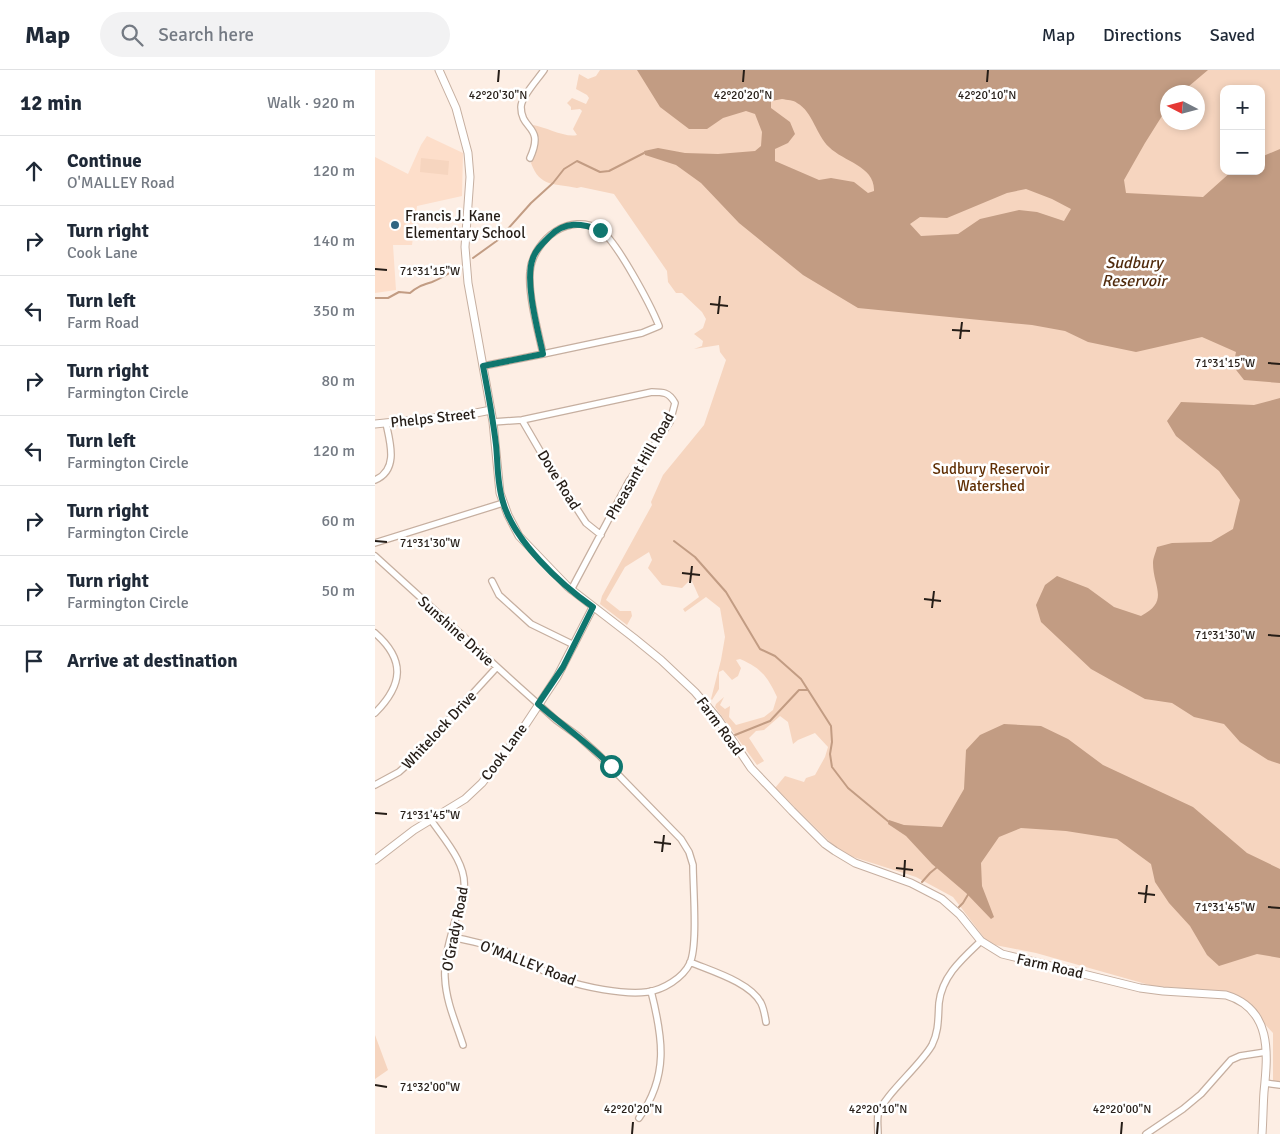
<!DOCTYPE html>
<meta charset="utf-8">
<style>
body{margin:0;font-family:Signika,sans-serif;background:#f2f2f3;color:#1f2937}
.controls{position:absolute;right:15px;top:15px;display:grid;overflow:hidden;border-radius:10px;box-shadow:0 2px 8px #0003}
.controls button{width:45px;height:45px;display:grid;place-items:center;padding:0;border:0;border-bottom:1px solid #e0e1e3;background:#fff;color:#1f2937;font:25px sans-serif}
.compass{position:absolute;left:785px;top:15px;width:45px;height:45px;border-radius:50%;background:#fff;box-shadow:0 2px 8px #0003;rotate:276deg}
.stop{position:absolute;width:15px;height:15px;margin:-11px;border:4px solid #0f766e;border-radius:50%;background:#fff}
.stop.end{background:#0f766e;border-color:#fff;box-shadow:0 1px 5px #0008}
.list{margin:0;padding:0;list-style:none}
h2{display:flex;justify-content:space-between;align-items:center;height:65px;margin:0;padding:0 20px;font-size:21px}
h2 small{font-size:16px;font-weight:400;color:#747a83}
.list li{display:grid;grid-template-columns:32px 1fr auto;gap:15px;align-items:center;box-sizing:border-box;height:70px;padding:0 20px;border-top:1px solid #e0e1e3}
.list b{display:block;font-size:19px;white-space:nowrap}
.list p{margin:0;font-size:16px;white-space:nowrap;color:#747a83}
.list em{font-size:16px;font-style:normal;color:#747a83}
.icon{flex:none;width:28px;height:28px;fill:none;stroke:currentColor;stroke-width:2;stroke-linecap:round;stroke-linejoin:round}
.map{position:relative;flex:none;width:905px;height:1064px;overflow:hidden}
header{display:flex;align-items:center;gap:30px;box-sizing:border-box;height:70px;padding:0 25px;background:#fff;border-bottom:1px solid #e0e1e3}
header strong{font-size:24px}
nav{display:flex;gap:28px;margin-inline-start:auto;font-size:18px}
.search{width:350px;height:45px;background:#f2f2f3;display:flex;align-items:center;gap:12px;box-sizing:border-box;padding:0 18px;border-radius:28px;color:#747a83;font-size:19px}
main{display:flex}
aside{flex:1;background:#fff}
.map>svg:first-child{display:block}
.built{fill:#fddeca}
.green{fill:#f6d5bf;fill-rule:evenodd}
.water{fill:#c29c83;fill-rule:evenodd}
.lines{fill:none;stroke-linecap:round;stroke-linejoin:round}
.stream{stroke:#c29c83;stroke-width:2}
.minor-casing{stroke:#c6afa0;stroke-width:8}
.tertiary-casing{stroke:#c6afa0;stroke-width:9}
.minor{stroke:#fff;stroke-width:5.5}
.tertiary{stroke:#fff;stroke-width:7}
.route{stroke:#0f766e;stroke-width:6}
.ticks{fill:none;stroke:#251d17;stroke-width:2}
.poi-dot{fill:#306581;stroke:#fff;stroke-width:2}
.labels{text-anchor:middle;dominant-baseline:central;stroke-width:5;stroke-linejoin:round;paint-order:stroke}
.poi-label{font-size:15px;fill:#251d17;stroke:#fff;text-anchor:start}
.street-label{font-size:15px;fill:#251d17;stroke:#fff}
.park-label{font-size:15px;fill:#602f04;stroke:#fff}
.water-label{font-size:16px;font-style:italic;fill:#512b0d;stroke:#fff}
.ticks-label{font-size:12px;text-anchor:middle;fill:#251d17;stroke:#fff;stroke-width:5;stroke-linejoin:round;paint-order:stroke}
</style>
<header>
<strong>Map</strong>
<div class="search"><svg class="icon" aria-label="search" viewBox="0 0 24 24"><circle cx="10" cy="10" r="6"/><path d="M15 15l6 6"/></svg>Search here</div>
<nav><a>Map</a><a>Directions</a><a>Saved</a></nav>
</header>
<main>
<aside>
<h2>12 min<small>Walk · 920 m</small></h2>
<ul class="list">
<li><svg class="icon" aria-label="ahead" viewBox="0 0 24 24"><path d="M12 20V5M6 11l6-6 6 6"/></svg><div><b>Continue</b><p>O'MALLEY Road</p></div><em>120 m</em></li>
<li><svg class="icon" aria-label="right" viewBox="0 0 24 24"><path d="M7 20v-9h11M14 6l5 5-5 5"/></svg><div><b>Turn right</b><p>Cook Lane</p></div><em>140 m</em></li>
<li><svg class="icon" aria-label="left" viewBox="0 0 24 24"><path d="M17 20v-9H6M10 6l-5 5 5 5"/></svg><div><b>Turn left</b><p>Farm Road</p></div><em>350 m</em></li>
<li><svg class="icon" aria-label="right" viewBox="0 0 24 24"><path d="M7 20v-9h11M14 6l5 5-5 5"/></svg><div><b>Turn right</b><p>Farmington Circle</p></div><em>80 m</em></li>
<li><svg class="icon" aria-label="left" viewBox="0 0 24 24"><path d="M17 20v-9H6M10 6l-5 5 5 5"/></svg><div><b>Turn left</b><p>Farmington Circle</p></div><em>120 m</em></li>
<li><svg class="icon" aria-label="right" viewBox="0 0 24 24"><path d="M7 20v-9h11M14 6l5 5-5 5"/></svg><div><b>Turn right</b><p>Farmington Circle</p></div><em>60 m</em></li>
<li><svg class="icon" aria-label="right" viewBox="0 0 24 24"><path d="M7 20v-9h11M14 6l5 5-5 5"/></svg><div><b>Turn right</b><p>Farmington Circle</p></div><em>50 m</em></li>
<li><svg class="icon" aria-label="arrive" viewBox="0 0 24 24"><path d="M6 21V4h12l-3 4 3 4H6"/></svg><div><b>Arrive at destination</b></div></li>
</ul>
</aside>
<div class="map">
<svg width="905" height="1064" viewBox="0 0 905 1064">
<rect width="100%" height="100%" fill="#fdeee4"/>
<path class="built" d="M52 66 88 83 87 126 42 136 37 175H18L21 220 0 223V87L33 104 46 75Z"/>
<path class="green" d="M225 0H905V1012L898 1011V963L868 930 830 920 778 916 661 883 620 875 610 869 578 827 541 807 475 786 458 775 400 718 410 706 429 712 431 708 440 705 450 687 453 677 440 663 423 670 418 674 413 652 405 646 389 660 381 661 374 668 389 691 382 695 340 637 341 634 349 627 345 635 350 639 355 636 354 647 361 655 389 647 398 640 402 627C392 606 386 598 365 589L361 590 366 598 363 606 357 610 348 600 344 602V619L337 630 336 629 346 590 350 567 345 538 331 527 310 542 308 539 324 527 316 509 307 518 287 515 273 498 277 490 274 482 250 497 231 530 245 541H256L257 546 252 555 225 534 227 526 277 435 276 432 288 405 329 355 351 290 345 282 344 275 319 279 327 276 328 271 319 264 328 258 331 249 327 242 307 223H301L293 212 292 201 239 124 206 117 202 118C180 113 165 118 156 93L162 78 164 68 157 58 158 55C171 57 190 68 202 65L198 59 207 41 205 39 196 40V37L192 33 197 28 211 34 214 28 212 25 201 19 204 4 213 9 221 6ZM849 19H886V101H849ZM792 22H822V52H792Z
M46 88 74 91 73 105 45 102Z
M0 965 13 1000 0 1009Z"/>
<path class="water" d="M262 0H833L807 22H792V38L770 73 749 110 751 123 828 127 857 101H886V87L905 79V313L869 310 858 296 861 282 827 267 761 282 713 272 690 261 657 255 483 238 428 205 364 153 326 113 301 95 270 85 269 81 283 78 310 83 343 84 380 81 386 76 387 62 380 44 371 41 348 48 332 59H314L285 37ZM407 29C412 30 419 30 422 33 438 42 441 65 454 77 469 92 500 96 499 121L493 123 479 112 456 108 444 110 400 91V79L413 73 420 64 415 52 396 38V31ZM651 119 677 129 696 139 689 151 662 142 644 140 605 149 583 164 546 166 535 154 545 147 572 148 632 123Z
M905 328V694L893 690 865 672 849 654 819 647 797 633 770 629 716 599 666 552 661 535 670 515 682 506 713 518 739 537 766 546C795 531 778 517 778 493 778 488 781 482 782 477L797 473 836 472 858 459 865 430 844 401 801 366 792 351 806 332 879 335Z
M629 654 666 656 693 669 728 695 818 737 872 783 905 799V888L882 884 844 896 832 885 815 856 794 833 780 812 776 794 742 769 691 761 646 758 624 767 606 793 607 816 619 847 616 849 591 823 557 794 531 766 513 754 514 750 529 755 567 757 589 719 591 680 605 665Z"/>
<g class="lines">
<path class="stream" d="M98 188 123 170 156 133 178 113 189 99 202 91 225 102 234 101 269 83
M0 228H13L24 222 35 223C43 216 48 215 57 212 67 208 75 203 83 198
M299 471 320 487 351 522 385 579 400 586 426 609 456 656 457 672 455 684 457 697 473 718 514 752
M360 665 395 651 424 620H433
M547 812 555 803 561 798
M584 837 588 833 594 823"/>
<defs>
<path id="minor" d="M155 88C170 55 146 61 146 37 146 27 163 9 169 0
M108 296 168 284C163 261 153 225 155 202 156 186 167 170 181 161 194 153 210 151 224 159 241 169 276 236 284 256L267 263 168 284
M147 350 168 386 211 453 226 465
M118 352 147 350 277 322C288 322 294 322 300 333L295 352 254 411 196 520
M0 410C24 400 15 372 11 353
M0 473 128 433
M0 486 143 616 181 650 203 666 224 685 306 769 314 782 318 795C318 817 323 875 315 893 308 908 288 920 272 922 248 925 209 917 186 909 168 902 152 891 135 883 117 875 96 871 77 867
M117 511 124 525 156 554 199 575
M0 563C31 590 28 615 0 643
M0 715 24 702 34 693 122 597
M56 750C69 769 92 794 89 818 83 845 68 882 70 908 71 932 81 953 88 975
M315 892C336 901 375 912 386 933 389 939 390 946 391 952
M890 1013 905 1015
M264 1048C294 1006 288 968 276 921
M503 1064C503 1058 502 1051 503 1045 507 1027 546 995 557 975 564 961 563 948 564 933 567 906 587 889 606 871
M771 1064 808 1039 826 1024 856 990 865 986 891 982"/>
<path id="tertiary" d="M64 0 81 38 93 83 95 107 90 177 93 213 118 352 125 423 133 445 144 466 193 517 259 568 286 590 320 622 343 649 376 698 417 741 450 774 460 781 480 793 536 813 567 829 585 845 606 871 627 884 765 918 788 921 851 925C897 939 893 983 889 1022 888 1036 888 1050 887 1064
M0 354 96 344 116 340
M0 790 39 760 90 729 107 713 143 666 182 607 218 537"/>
</defs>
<use href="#minor" class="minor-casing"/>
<use href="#tertiary" class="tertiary-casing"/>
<use href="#minor" class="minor"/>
<use href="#tertiary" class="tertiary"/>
</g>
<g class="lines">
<path class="route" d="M225 160C206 153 190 151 175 166 168 173 161 179 158 188 149 210 163 261 168 284L108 296C113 322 118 349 121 375 123 394 122 414 128 432 139 471 185 514 218 537L188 597 163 634C187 655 213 673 236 696"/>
</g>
<path class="ticks" d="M123 12 124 0M368 12 369 0M612 12 613 0M0 199 12 200M335 234 353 236M343 244 345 226M577 260 595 261M585 269 587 252M893 293 905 294M0 471 12 472M307 503 325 505M315 513 317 496M549 529 566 531M557 538 559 521M893 565 905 566M0 743 12 744M279 772 296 774M287 782 289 765M521 798 538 800M529 807 530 790M763 823 780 825M770 833 772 815M893 837 905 838M0 1015 12 1017M257 1064 258 1052M502 1064 503 1052M746 1064 747 1052"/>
<circle class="poi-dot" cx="20" cy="155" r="5"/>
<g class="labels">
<g class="poi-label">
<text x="30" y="146">Francis J. Kane<tspan x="30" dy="17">Elementary School</tspan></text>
</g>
<g class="street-label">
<text transform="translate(58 348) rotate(-6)">Phelps Street</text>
<text transform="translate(265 396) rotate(-60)">Pheasant Hill Road</text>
<text transform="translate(184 410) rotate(58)">Dove Road</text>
<text transform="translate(81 561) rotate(42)">Sunshine Drive</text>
<text transform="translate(345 656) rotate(54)">Farm Road</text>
<text transform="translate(64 660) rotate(-47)">Whitelock Drive</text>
<text transform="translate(129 682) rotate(-54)">Cook Lane</text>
<text transform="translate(80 859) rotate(-79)">O'Grady Road</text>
<text transform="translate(153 893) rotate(21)">O'MALLEY Road</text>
<text transform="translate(675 896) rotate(13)">Farm Road</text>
</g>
<g class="park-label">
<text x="616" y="399">Sudbury Reservoir<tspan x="616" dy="17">Watershed</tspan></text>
</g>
<g class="water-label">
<text x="759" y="193">Sudbury<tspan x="759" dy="18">Reservoir</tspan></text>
</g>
</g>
<g class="ticks-label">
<text x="123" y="29">42°20'30"N</text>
<text x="368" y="29">42°20'20"N</text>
<text x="612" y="29">42°20'10"N</text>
<text x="55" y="205">71°31'15"W</text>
<text x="850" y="297">71°31'15"W</text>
<text x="55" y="477">71°31'30"W</text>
<text x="850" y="569">71°31'30"W</text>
<text x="55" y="749">71°31'45"W</text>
<text x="850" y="841">71°31'45"W</text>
<text x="55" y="1021">71°32'00"W</text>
<text x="258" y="1043">42°20'20"N</text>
<text x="503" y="1043">42°20'10"N</text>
<text x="747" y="1043">42°20'00"N</text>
</g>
</svg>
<div class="controls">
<button>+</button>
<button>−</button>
</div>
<svg class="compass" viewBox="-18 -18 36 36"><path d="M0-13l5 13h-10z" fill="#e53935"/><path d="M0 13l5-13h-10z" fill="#747a83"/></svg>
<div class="stop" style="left:236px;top:696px"></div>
<div class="stop end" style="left:225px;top:160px"></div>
</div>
</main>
